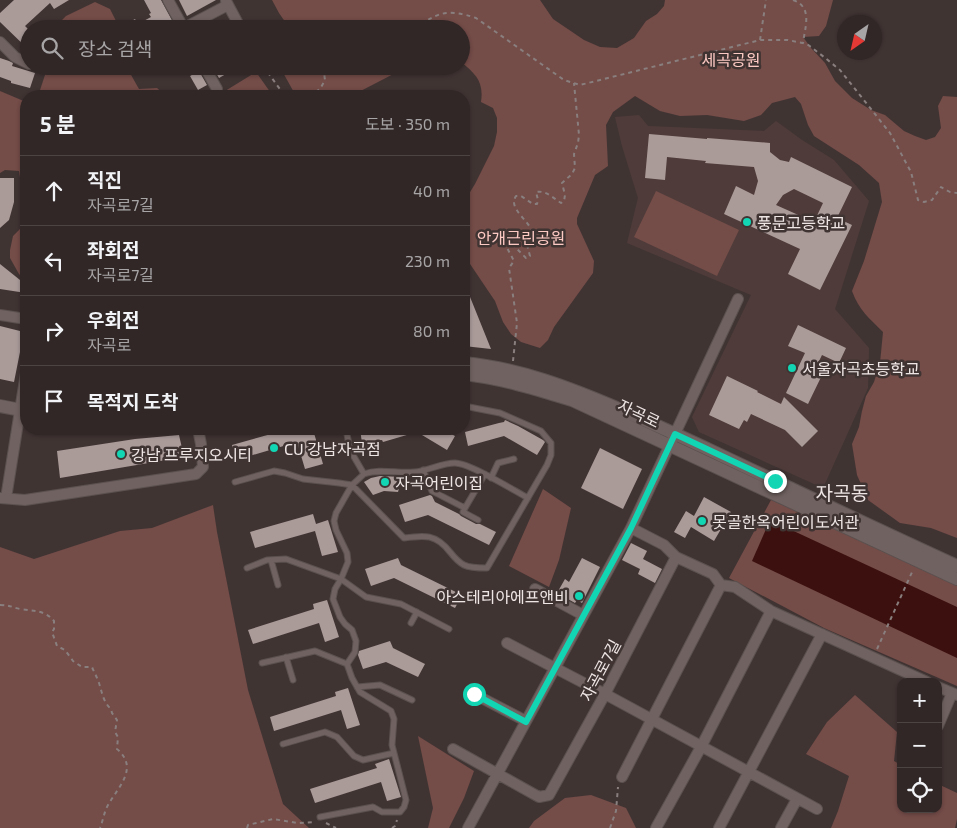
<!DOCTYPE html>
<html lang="ko">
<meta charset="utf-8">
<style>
body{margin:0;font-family:"Exo 2","Noto Sans KR",sans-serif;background:#382f2e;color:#f1f3f6}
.controls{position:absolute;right:15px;bottom:15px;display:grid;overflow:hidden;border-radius:10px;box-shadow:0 1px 4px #0004}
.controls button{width:45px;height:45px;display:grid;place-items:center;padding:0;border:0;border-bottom:1px solid #4b4443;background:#302726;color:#f1f3f6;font:25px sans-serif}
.compass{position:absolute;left:837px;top:15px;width:45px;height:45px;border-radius:50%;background:#302726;box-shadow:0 1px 4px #0004;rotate:214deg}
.stop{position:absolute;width:15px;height:15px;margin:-11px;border:4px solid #12d5b4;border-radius:50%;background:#fff}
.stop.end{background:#12d5b4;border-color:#fff;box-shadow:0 1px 5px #0008}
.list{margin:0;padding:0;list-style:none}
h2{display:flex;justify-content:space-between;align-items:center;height:65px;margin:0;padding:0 20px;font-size:21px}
h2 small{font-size:16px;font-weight:400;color:#a8a5a7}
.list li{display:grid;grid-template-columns:32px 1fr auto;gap:15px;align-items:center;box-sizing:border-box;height:70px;padding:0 20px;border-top:1px solid #4b4443}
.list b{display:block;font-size:19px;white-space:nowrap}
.list p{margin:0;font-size:16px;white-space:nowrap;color:#a8a5a7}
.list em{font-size:16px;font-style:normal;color:#a8a5a7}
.icon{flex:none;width:28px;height:28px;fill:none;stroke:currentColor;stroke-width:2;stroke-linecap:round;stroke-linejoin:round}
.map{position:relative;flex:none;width:957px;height:828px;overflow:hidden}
.search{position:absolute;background:#302726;box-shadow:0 1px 4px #0004;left:20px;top:20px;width:450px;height:55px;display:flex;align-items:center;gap:12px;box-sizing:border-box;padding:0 18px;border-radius:28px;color:#a8a5a7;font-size:19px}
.panel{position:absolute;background:#302726;box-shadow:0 1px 4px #0004;left:20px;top:90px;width:450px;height:345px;border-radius:20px}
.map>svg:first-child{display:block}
.built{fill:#4f3c3a}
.green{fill:#744c48}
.water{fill:#3c100e}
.building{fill:#aa9b99;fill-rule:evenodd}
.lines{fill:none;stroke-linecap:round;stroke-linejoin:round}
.lane-casing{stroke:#5b514f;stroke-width:7}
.street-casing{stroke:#5b514f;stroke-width:12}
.secondary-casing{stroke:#5b514f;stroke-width:14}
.path{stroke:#897f7e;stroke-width:2;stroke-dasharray:4 4;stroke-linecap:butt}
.lane{stroke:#706260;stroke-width:5}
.street{stroke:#706260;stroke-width:10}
.secondary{stroke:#706260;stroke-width:12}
.route{stroke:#12d5b4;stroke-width:6}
.poi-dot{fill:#12d5b4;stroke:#403433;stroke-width:2}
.labels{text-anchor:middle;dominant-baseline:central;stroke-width:5;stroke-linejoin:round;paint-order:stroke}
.park-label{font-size:16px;fill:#fdc9c3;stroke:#403433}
.poi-label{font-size:16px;fill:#eee6e5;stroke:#403433;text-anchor:start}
.street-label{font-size:16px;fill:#eee6e5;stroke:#403433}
.quarter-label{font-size:19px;fill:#eee6e5;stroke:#403433}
</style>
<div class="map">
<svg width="957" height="828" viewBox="0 0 957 828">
<rect width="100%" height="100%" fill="#403433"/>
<path class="built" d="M639 115 648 126 764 131 776 121 802 140 834 160 869 201 835 309 869 348 868 388 823 488 699 432 692 417 751 295 627 243 638 198 622 146 615 117Z"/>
<path class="green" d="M272 0H540L553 19 584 40 600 47 617 48 634 38 646 21 657 14 664 6 665 0H833L826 26 819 36 803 37 811 48 825 63 835 81 852 98 871 110 885 115 904 131 915 136 926 140 935 137 941 128 938 106 943 96 957 97V538L931 528 900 523 868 500 857 475 852 444 859 427 862 411 866 396 874 382 880 363 883 332C869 318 859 310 852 291L864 261 882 202 879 183 859 165 814 136 808 125 801 104 795 97 772 103 761 115 744 121 707 115 680 116 660 111 635 96 613 112 606 125 608 166 595 175 577 218V224L594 261 593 273 554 327 548 340 540 348 521 342 511 334 503 322 495 301 464 255V202L475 184 494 146 497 132V118L493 108 481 102C484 82 476 74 461 62V29H290L279 13Z
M95 2 110 9 120 29H53L66 16Z
M48 66H126L139 89 157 88 166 96H38Z
M284 66H422L405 68 351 96H296L281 69Z
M256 72 273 96H216H217Z
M0 91 26 102V282L19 274 10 258V250L13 236 20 229 24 204 19 171 5 170 0 173Z
M656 191 739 230 717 276 634 237Z
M543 489 571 508 559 560 549 587 509 566Z
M771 500 858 538 957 584V686L824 628 729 578Z
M213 505 217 532 248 690 283 804 309 828H0V547L34 559 120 531 152 528Z
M855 695 897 732 894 761 901 765V809H938V784L957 793V819L955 828H831L838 811 849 776 806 754 827 722Z
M418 736 474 771 464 798 449 828H428L433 808Z
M591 795 626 808 636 828H529L534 821 565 798Z"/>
<path class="water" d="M770 520 957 607V658L752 561Z"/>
<path class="building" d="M14 0H69L54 9 50 3 25 26 29 30V50L0 22V13Z
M144 0H161L174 24 165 29H129L131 28 128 23 135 19 138 24 151 17 149 14 151 13Z
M179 0H216L187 16Z
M0 58 9 61 13 63 12 66 35 73 30 88 11 83V81L0 77Z
M212 66H240L219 78Z
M199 71 207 85 198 90 190 76Z
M649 134 707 139V138L770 143V152L780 160 789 162 791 157 852 187 837 218 852 225 820 290 788 274 800 249 724 214 736 186 754 195 758 181 754 167 705 163 706 161 667 157 665 180 645 178ZM794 189 823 203 814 222 776 205 783 195Z
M0 178H14V202L9 220 0 228Z
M0 264 25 284 26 286V293L0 289Z
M464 282 491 349 464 346Z
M798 325 846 348 839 363 822 355 815 369 823 373 808 404 786 393 805 353 788 346Z
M0 326 24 332 14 382 0 379Z
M727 376 758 391 757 392 781 404 784 397 818 431 802 447 785 430 751 414 747 422 744 420 739 429 709 415Z
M505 420 518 426 543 440 545 442 537 455 504 436 468 446 465 432 499 423 504 422Z
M289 429H306L308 435 314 433 323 464 305 469 297 442 236 460 232 445Z
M360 429H442L455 436 447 450 417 432 383 442 382 440 362 443Z
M179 435 184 457 60 478 57 451 135 439Z
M600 448 642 469 623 509 581 488Z
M380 476 402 477 398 492 384 491 373 495 364 482 371 478Z
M430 495 432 496 435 502 459 514 461 516 476 524H480L496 532 489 545 428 515 405 522 399 505Z
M704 497 731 512 714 541 691 527 685 538 674 532 686 511 694 516Z
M313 514 316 524 328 520 338 552 322 556 315 531 255 548 250 532Z
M631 543 647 551 643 559 662 569 655 583 638 574 640 569 622 560Z
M398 558 401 565 462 595 455 608 394 578 371 586 365 569Z
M582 558 600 567 582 603 577 600 575 603 557 593 565 579 569 582Z
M327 600 339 637 325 642 319 623 253 644 248 630 314 609 313 604Z
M390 641 393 648 425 664 418 677 386 662 363 669 358 655 359 651Z
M348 688 360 725 347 729 341 710 274 731 270 717 336 696 335 692Z
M389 759 401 797 387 801 381 782 315 803 310 789 377 768 375 764Z"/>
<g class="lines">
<defs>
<path id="lane" d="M423 470 432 491 465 508 463 512 478 520
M364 474C380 468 398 474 414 472 428 471 441 463 455 463 470 463 513 490 528 498
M491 478 498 463 514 459
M235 482 274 471 285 473 303 479 339 483 352 485 404 538C425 535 436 534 450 552 454 557 458 562 464 565 470 568 480 568 487 568L547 465 551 455V443L541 431 500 413 464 406
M465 508 485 474
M271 560 278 585
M247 568 267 560 286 559 341 579 366 597 401 604 449 629
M411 623 417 612
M286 657 293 680
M262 663 315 651 347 664
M357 687 380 685 412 700
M283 744 325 732 337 737 354 756 363 760 394 753
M320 817 373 807 382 812H400L404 807 406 800 392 745 394 719 391 711 360 692 352 678 347 664 355 652 356 641 352 630 345 624 340 617 333 599 335 589 341 579 348 562 347 553 336 530 334 521 336 513 352 485 364 474 350 450 346 429"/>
<path id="street" d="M168 0 184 29
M226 1 241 29
M182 29 228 5
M0 42 15 57 29 64
M204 66 217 89
M0 315 26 319
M0 498 25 500 196 474 203 467 201 444 198 429
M6 498 26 373
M631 528 664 545 676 557 713 574 721 585 735 587 771 611 927 682
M535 589 583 615
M507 643 605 694 817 809
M938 687 957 695
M474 694 526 721
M938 726 952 693
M453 749 539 797 549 795 605 694 676 557
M622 777 721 585
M468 828 631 528 738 299
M656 828 701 747 771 611
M719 828 822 634
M781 828 797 799"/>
<path id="secondary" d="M464 363C518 368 570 388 619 409 652 423 684 438 716 453 796 491 876 529 957 566
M464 374C501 378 536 389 572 400L957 579
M0 406 26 411"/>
</defs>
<use href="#lane" class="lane-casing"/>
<use href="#street" class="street-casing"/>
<use href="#secondary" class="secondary-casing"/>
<path class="path" d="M793 0C813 7 805 27 803 43
M415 29C438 11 449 9 476 18L564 80 580 85 760 40H788L807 44 824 57 840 70 890 133 911 172 918 200 924 202 932 200 941 187 950 192 957 193
M760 40 766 0
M263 66 285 96
M309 96 320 89 325 80 323 66
M513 361 517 323 509 268 514 261 506 246 510 242 526 258 530 256 524 233H532C531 221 507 209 516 196H521L533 204H537L538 200 536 192C546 190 553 198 561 203L564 201 565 195 562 183 572 174 575 168 574 154 578 143 579 135 574 83
M0 605C10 605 11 607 20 609 33 611 45 610 54 621V629L52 632 57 646 65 650 73 661 82 667H92C94 672 97 677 99 683 102 692 103 702 111 709L112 713 117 720 115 732 118 737 117 749C139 768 119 786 108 805 104 812 103 821 100 828
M877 649 913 570
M326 823 336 828
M247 828 248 825 273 819 298 823 314 822
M392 828 395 826 397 820
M610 828 616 811 618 787"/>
<use href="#lane" class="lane"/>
<use href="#street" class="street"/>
<use href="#secondary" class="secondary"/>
</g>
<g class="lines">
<path class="route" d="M474 694 526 722 631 528 675 434 775 481"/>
</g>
<g class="poi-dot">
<circle cx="747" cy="222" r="5"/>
<circle cx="792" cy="368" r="5"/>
<circle cx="274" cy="448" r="5"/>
<circle cx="121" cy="454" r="5"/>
<circle cx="385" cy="482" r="5"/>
<circle cx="702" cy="521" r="5"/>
<circle cx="579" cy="596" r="5"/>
</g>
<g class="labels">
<g class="park-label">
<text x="731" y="59">세곡공원</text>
<text x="521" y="237">안개근린공원</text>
</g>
<g class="poi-label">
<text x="757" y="222">풍문고등학교</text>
<text x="802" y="368">서울자곡초등학교</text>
<text x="284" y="448">CU 강남자곡점</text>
<text x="131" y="454">강남 프루지오시티</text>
<text x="395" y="482">자곡어린이집</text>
<text x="712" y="521">못골한옥어린이도서관</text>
<text x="569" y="596" text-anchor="end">아스테리아에프앤비</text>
</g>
<g class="street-label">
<text transform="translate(639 413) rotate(25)">자곡로</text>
<text transform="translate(600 670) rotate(-62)">자곡로7길</text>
</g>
<g class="quarter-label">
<text x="842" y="492">자곡동</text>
</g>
</g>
</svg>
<div class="controls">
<button>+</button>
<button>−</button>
<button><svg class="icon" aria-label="locate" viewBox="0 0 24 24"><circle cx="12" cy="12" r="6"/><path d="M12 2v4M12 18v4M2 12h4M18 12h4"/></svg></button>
</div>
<svg class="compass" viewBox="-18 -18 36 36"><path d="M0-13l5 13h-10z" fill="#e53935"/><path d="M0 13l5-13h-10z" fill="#a8a5a7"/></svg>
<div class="stop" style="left:474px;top:694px"></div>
<div class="stop end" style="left:775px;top:481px"></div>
<div class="search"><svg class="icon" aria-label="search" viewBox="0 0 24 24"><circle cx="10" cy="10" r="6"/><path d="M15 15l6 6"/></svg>장소 검색</div>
<section class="panel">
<h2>5 분<small>도보 · 350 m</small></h2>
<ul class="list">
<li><svg class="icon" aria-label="ahead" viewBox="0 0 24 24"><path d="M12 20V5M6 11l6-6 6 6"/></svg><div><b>직진</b><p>자곡로7길</p></div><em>40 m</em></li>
<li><svg class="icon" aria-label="left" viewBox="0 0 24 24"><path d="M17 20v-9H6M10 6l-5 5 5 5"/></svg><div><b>좌회전</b><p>자곡로7길</p></div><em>230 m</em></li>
<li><svg class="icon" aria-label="right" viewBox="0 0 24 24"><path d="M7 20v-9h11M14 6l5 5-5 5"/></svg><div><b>우회전</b><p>자곡로</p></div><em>80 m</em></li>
<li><svg class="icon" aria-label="arrive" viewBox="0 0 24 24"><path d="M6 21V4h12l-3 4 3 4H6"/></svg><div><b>목적지 도착</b></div></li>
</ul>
</section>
</div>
